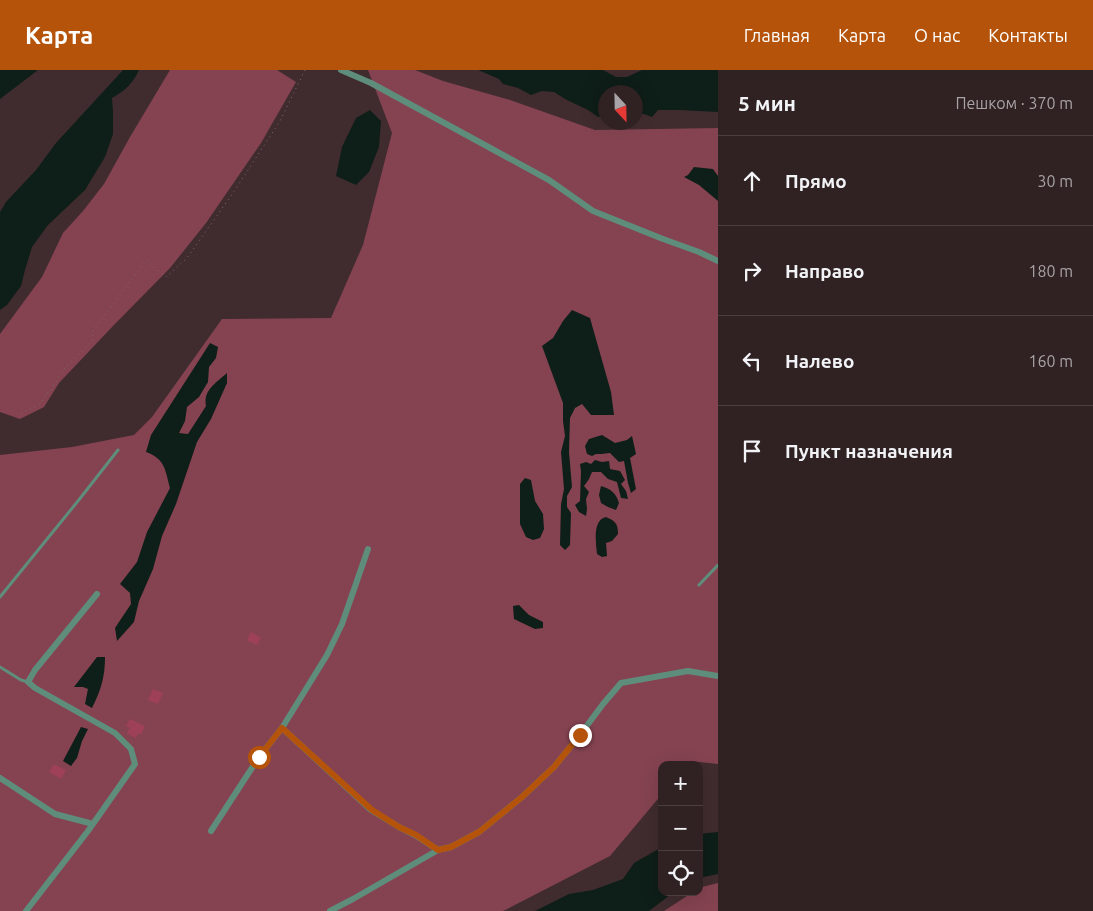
<!DOCTYPE html>
<html lang="ru">
<meta charset="utf-8">
<style>
body{margin:0;font-family:Ubuntu,sans-serif;background:#38292b;color:#f1f3f6}
.controls{position:absolute;right:15px;bottom:15px;display:grid;overflow:hidden;border-radius:10px;box-shadow:0 5px 20px #0002}
.controls button{width:45px;height:45px;display:grid;place-items:center;padding:0;border:0;border-bottom:1px solid #4b3e41;background:#302123;color:#f1f3f6;font:25px sans-serif}
.compass{position:absolute;left:598px;top:15px;width:45px;height:45px;border-radius:50%;background:#302123;box-shadow:0 5px 20px #0002;rotate:158deg}
.stop{position:absolute;width:15px;height:15px;margin:-11px;border:4px solid #b45309;border-radius:50%;background:#fff}
.stop.end{background:#b45309;border-color:#fff;box-shadow:0 1px 5px #0008}
.list{margin:0;padding:0;list-style:none}
h2{display:flex;justify-content:space-between;align-items:center;height:65px;margin:0;padding:0 20px;font-size:21px}
h2 small{font-size:16px;font-weight:400;color:#a8a3a6}
.list li{display:grid;grid-template-columns:32px 1fr auto;gap:15px;align-items:center;box-sizing:border-box;height:90px;padding:0 20px;border-top:1px solid #4b3e41}
.list b{display:block;font-size:19px;white-space:nowrap}
.list em{font-size:16px;font-style:normal;color:#a8a3a6}
.icon{flex:none;width:28px;height:28px;fill:none;stroke:currentColor;stroke-width:2;stroke-linecap:round;stroke-linejoin:round}
.map{position:relative;flex:none;width:718px;height:841px;overflow:hidden}
header{display:flex;align-items:center;gap:30px;box-sizing:border-box;height:70px;padding:0 25px;background:#b45309;color:#fff}
header strong{font-size:24px}
nav{display:flex;gap:28px;margin-inline-start:auto;font-size:18px}
main{display:flex}
aside{flex:1;background:#302123}
.map>svg:first-child{display:block}
.green{fill:#854351}
.water{fill:#0e1e18}
.building{fill:#9e4057}
.lines{fill:none;stroke-linecap:round;stroke-linejoin:round}
.path{stroke:#7d6b6e;stroke-width:1;stroke-dasharray:1 4;stroke-linecap:butt}
.lane{stroke:#5f8d7c;stroke-width:3}
.street{stroke:#5f8d7c;stroke-width:6}
.route{stroke:#b45309;stroke-width:6}
</style>
<header>
<strong>Карта</strong>
<nav><a>Главная</a><a>Карта</a><a>О нас</a><a>Контакты</a></nav>
</header>
<main>
<div class="map">
<svg width="718" height="841" viewBox="0 0 718 841">
<rect width="100%" height="100%" fill="#402c2f"/>
<path class="green" d="M170 0H277L296 12 261 73 206 153 170 198 112 257 59 313 44 337 20 349 0 342V264L42 207 63 163 83 141 104 114 130 67Z
M368 0H415L443 11 510 30 595 60 718 58V694L690 691 686 695H662V724L610 786 503 841H0V385L72 377 134 365 152 347 222 249 331 248 363 175 392 63Z
M718 813V841H664L693 822H699V818L702 817Z"/>
<path class="water" d="M0 0H38L0 29Z
M123 0H139C133 13 125 21 112 28L113 42V64L105 87 85 120 48 155 32 177 25 200 21 216 7 235 0 240V142L6 132 36 100 56 73Z
M478 0H603L616 7H627L642 0H718V42L679 40H658L652 47 644 44H636V22H606L605 46 598 47 588 40 565 29 554 22 542 21 531 25 518 18 503 14 499 9Z
M370 40 381 51 379 77 369 102 356 115 336 106 342 77 356 48Z
M694 97 713 99 718 106V131L699 115 684 107 688 105Z
M572 240 590 248 611 322 614 345H591L582 334 575 338 570 348 569 382 572 417 567 426V437L571 443 570 475 565 480 560 475 561 434 564 419 561 382 565 366 563 351V333L542 276 553 268 563 251Z
M210 273 218 277 216 288 209 297 208 312 199 327 187 337 185 351 179 363 188 364 206 336C203 320 216 313 227 303V313L211 349 197 372 176 434 162 466 153 499 139 531 134 552 117 571 115 558 131 534 130 523 120 514 137 492 147 462 170 418C165 399 165 389 146 382L151 365Z
M602 365 615 373 627 370 632 366 636 384 630 388 636 419 631 423 628 413 624 391 619 392 610 383 601 384H596L592 386 587 384 585 376 589 369Z
M595 390 602 392 609 391 610 399 620 401 625 410 621 414 626 421 628 429 621 428 617 412 608 409 601 402H592L589 409 584 416 589 422 586 429 587 439 586 446 579 442 575 435 580 431 581 401 580 394 586 392 591 394Z
M525 408 531 410 535 431 543 444 544 459 540 468 533 470 526 467 520 454V414Z
M601 416C611 419 616 423 619 433L616 440 608 437 601 433 599 425Z
M606 447C615 451 618 453 618 464L612 471 606 473 607 486 602 487 597 484C596 473 592 450 606 447Z
M519 535 529 545 543 552V558L535 559 514 549 513 536Z
M97 587H105C105 607 101 620 92 638L85 634 88 619 83 617H74Z
M81 657 88 659 82 671 77 688 71 696 63 691Z
M718 762V804L699 808V764Z
M662 777V822H674L649 841H535L569 824 593 820 623 809 634 793Z"/>
<path class="building" d="M251 562 261 568 257 575 247 570Z
M153 619 163 623 158 634 148 630Z
M130 649 145 656 141 665 138 663 136 668 127 663 130 658 126 656Z
M54 694 66 700 61 709 49 702Z"/>
<g class="lines">
<path class="path" d="M21 344C31 338 43 335 46 323H49L64 299 93 270 92 262 146 190 166 207 187 188 233 123 280 51 305 0"/>
<path class="lane" d="M699 515 718 495
M0 527 78 431 118 380
M0 597 21 610 28 612"/>
<path class="street" d="M341 0 371 13 549 110 593 141 663 169 699 182 718 191
M282 658 371 740 399 757 415 765 438 780
M0 708 55 744 93 754
M211 761 259 687 282 658 327 585 342 554 368 479
M26 841 88 761 135 694 131 679 115 663 35 618 28 612 35 600 97 524
M330 841 353 829 438 780 451 777 479 762 522 727 554 697 580 665 603 634 621 613 688 601 718 606"/>
</g>
<g class="lines">
<path class="route" d="M259 687 282 658 372 740 399 757 416 765 438 780 451 777 479 762 522 727 554 697 580 665"/>
</g>
</svg>
<div class="controls">
<button>+</button>
<button>−</button>
<button><svg class="icon" aria-label="locate" viewBox="0 0 24 24"><circle cx="12" cy="12" r="6"/><path d="M12 2v4M12 18v4M2 12h4M18 12h4"/></svg></button>
</div>
<svg class="compass" viewBox="-18 -18 36 36"><path d="M0-13l5 13h-10z" fill="#e53935"/><path d="M0 13l5-13h-10z" fill="#a8a3a6"/></svg>
<div class="stop" style="left:259px;top:687px"></div>
<div class="stop end" style="left:580px;top:665px"></div>
</div>
<aside>
<h2>5 мин<small>Пешком · 370 m</small></h2>
<ul class="list">
<li><svg class="icon" aria-label="ahead" viewBox="0 0 24 24"><path d="M12 20V5M6 11l6-6 6 6"/></svg><div><b>Прямо</b></div><em>30 m</em></li>
<li><svg class="icon" aria-label="right" viewBox="0 0 24 24"><path d="M7 20v-9h11M14 6l5 5-5 5"/></svg><div><b>Направо</b></div><em>180 m</em></li>
<li><svg class="icon" aria-label="left" viewBox="0 0 24 24"><path d="M17 20v-9H6M10 6l-5 5 5 5"/></svg><div><b>Налево</b></div><em>160 m</em></li>
<li><svg class="icon" aria-label="arrive" viewBox="0 0 24 24"><path d="M6 21V4h12l-3 4 3 4H6"/></svg><div><b>Пункт назначения</b></div></li>
</ul>
</aside>
</main>
